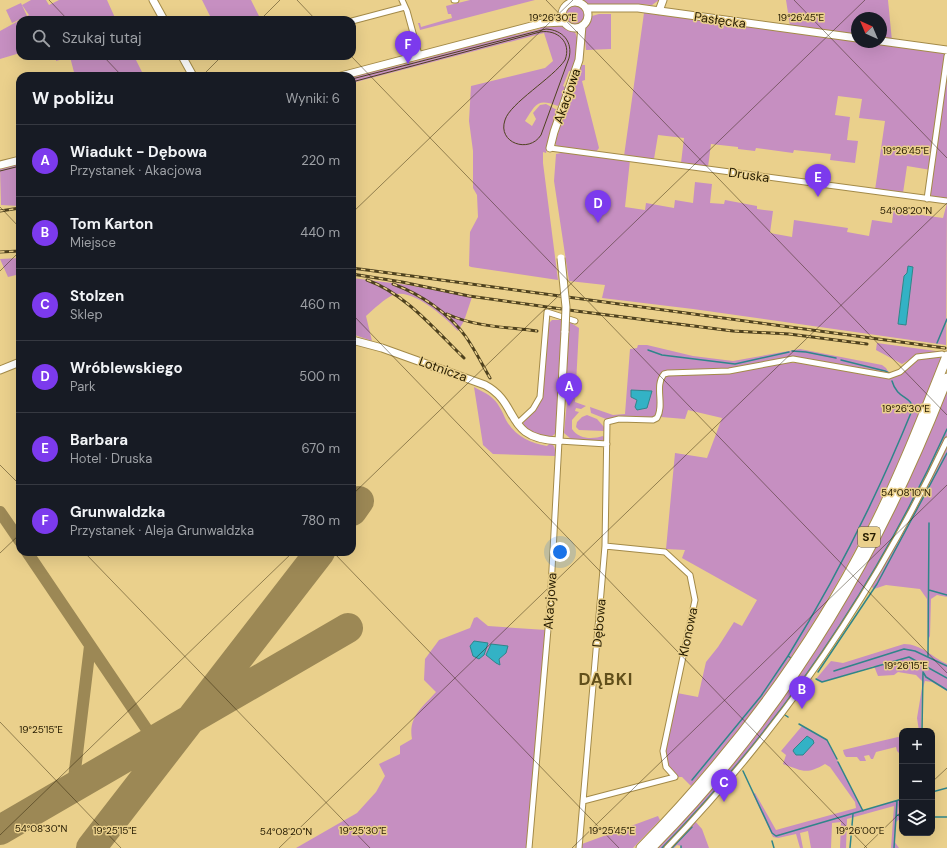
<!DOCTYPE html>
<html lang="pl">
<meta charset="utf-8">
<style>
body{margin:0;font-family:"DM Sans",sans-serif;background:#242831;color:#f1f3f6}
.controls{position:absolute;right:12px;bottom:12px;display:grid;overflow:hidden;border-radius:8px;box-shadow:0 4px 16px #0002}
.controls button{width:36px;height:36px;display:grid;place-items:center;padding:0;border:0;border-bottom:1px solid #363941;background:#171b24;color:#f1f3f6;font:20px sans-serif}
.compass{position:absolute;left:851px;top:12px;width:36px;height:36px;border-radius:50%;background:#171b24;box-shadow:0 4px 16px #0002;rotate:316deg}
.you{position:absolute;left:560px;top:552px;width:14px;height:14px;margin:-10px;border:3px solid #fff;border-radius:50%;background:#1a73e8;box-shadow:0 0 0 6px #1a73e833}
.badge{display:grid;place-items:center;width:26px;height:26px;border-radius:50%;background:#7c3aed;color:#fff;font-size:13px;font-weight:700}
.pin{position:absolute;translate:-50% -33px;filter:drop-shadow(0 1px 2px #0008)}
.pin::after{content:'';position:absolute;top:21px;width:14px;height:12px;background:inherit;clip-path:polygon(0 0,100% 0,50% 100%)}
.list{margin:0;padding:0;list-style:none}
h2{display:flex;justify-content:space-between;align-items:center;height:52px;margin:0;padding:0 16px;font-size:17px}
h2 small{font-size:13px;font-weight:400;color:#9ea1a6}
.list li{display:grid;grid-template-columns:26px 1fr auto;gap:12px;align-items:center;box-sizing:border-box;height:72px;padding:0 16px;border-top:1px solid #363941}
.list b{display:block;font-size:15px;white-space:nowrap}
.list p{margin:0;font-size:13px;white-space:nowrap;color:#9ea1a6}
.list em{font-size:13px;font-style:normal;color:#9ea1a6}
.icon{flex:none;width:22px;height:22px;fill:none;stroke:currentColor;stroke-width:2;stroke-linecap:round;stroke-linejoin:round}
.map{position:relative;flex:none;width:947px;height:848px;overflow:hidden}
.search{position:absolute;background:#171b24;box-shadow:0 4px 16px #0002;left:16px;top:16px;width:340px;height:44px;display:flex;align-items:center;gap:10px;box-sizing:border-box;padding:0 14px;border-radius:12px;color:#9ea1a6;font-size:15px}
.panel{position:absolute;background:#171b24;box-shadow:0 4px 16px #0002;left:16px;top:72px;width:340px;height:484px;border-radius:12px}
.map>svg:first-child{display:block}
.green{fill:#c68fc1;fill-rule:evenodd}
.water{fill:#33b2c5;stroke:#2f858a}
.lines{fill:none;stroke-linecap:round;stroke-linejoin:round}
.stream{stroke:#2f858a;stroke-width:1.5}
.taxiway{stroke:#9c8855;stroke-width:12}
.runway{stroke:#9c8855;stroke-width:30}
.street-casing{stroke:#a38a48;stroke-width:7}
.secondary-casing{stroke:#a38a48;stroke-width:9}
.highway-casing{stroke:#a38a48;stroke-width:11}
.street{stroke:#fff;stroke-width:5}
.secondary{stroke:#fff;stroke-width:7}
.highway{stroke:#fff;stroke-width:9}
.tram{stroke:#4e411e;stroke-width:1}
.rail-casing{stroke:#4e411e;stroke-width:3}
.rail{stroke:#ead08c;stroke-width:1.5;stroke-dasharray:4.5;stroke-linecap:butt}
.secondary-bridge-casing{stroke:#a38a48;stroke-width:9;stroke-linecap:butt}
.secondary-bridge{stroke:#fff;stroke-width:7}
.ticks{fill:none;stroke:#251b01;stroke-width:1;stroke-opacity:0.45}
.labels{text-anchor:middle;dominant-baseline:central;stroke-width:3;stroke-linejoin:round;paint-order:stroke}
.shield{fill:#ead08c;stroke:#60512b;stroke-width:1}
.shield-label{font-size:12px;font-weight:bold;fill:#251b01}
.street-label{font-size:13px;fill:#251b01;stroke:#ead08c}
.district-label{font-size:17px;font-weight:bold;letter-spacing:1px;fill:#614f1b;stroke:#ead08c}
.ticks-label{font-size:10px;text-anchor:middle;fill:#251b01;stroke:#ead08c;stroke-width:3;stroke-linejoin:round;paint-order:stroke}
</style>
<div class="map">
<svg width="947" height="848" viewBox="0 0 947 848">
<rect width="100%" height="100%" fill="#ead08c"/>
<path class="green" d="M31 0H46L49 5 59 0H107L116 20H20L29 15 22 5Z
M202 0H251L261 20H212Z
M470 0H535L420 30 418 23H420L421 27 452 18 451 14H448L446 6Z
M579 0H659L652 5 637 4 589 6Z
M786 0H888L892 41 881 39V18H857V36L790 26Z
M21 3 27 16 12 23 6 10Z
M565 15a10 10 0 1 1 20 0a10 10 0 1 1-20 0Z
M644 13 947 52V199L927 197 931 170 907 166 903 193 875 190 885 121 859 118 862 99 838 96 835 115 850 117 847 140 858 141 855 163 830 160 831 154 794 150 793 153 756 148 755 151 738 149V147L711 144 708 167 681 163 684 138 658 135 654 159 624 156Z
M599 14H611V49L586 50 584 27 592 16Z
M20 20V53L0 59V31Z
M564 24C567 26 572 28 574 31 582 42 576 61 571 71H569L563 86 565 87 564 96 558 106C537 98 536 104 525 121L532 126 536 119 533 113 540 105 546 104 557 110 546 153 543 152V163L558 280 471 267 469 266 470 232 478 217 477 195 473 188V151L469 121 471 86 545 68 553 61 544 33 352 83V77L417 61 515 33 516 35 540 29V26Z
M51 56H134L144 76H75L70 57 56 61V59Z
M582 65H585V80L582 81 599 148 596 152 559 147 555 144 571 90 574 88Z
M562 151 630 160 625 207 645 210 646 203 674 208 675 200 693 203 695 182 712 184 710 203 724 204 725 200 757 206V209L773 211 770 233 792 237 794 220 848 228 847 232 869 236 872 220 892 223 894 206 900 207V212L943 218 947 203 946 345 693 309 602 298 605 285 569 281 554 181 556 154 561 153ZM913 267 906 325 898 324 904 276Z
M20 164V206L1 205 0 169Z
M20 258V274L8 277 0 259Z
M352 278 408 285 472 297 464 321 458 331C446 318 412 287 393 295 384 299 374 309 366 316L372 341 352 334Z
M552 320H563L556 433 550 438 531 433 524 426 523 423 538 406 543 395 548 324Z
M568 321 579 328 575 402 586 406 581 409 576 408 575 411 579 412 572 420V429C579 440 594 439 603 436L605 439 602 441 571 439 564 433 567 401 565 374Z
M877 343 943 352 917 355 902 364 876 350Z
M638 345H647L693 356 733 361 800 349 882 365 886 368 889 373 792 357 739 367 711 370 666 371 658 378 657 412 654 417 606 419 591 413 590 407 613 415 625 414 630 349 637 348Z
M942 356C883 515 805 659 691 786L682 777H675L668 766 665 750 677 693 698 697 706 662 718 647 734 622 742 626 757 600 682 558 685 550 666 549 675 453 707 458 722 418 688 410 685 419 661 417 662 381 669 374 732 373 783 363H805L889 379 898 376 917 360Z
M474 387C479 390 486 393 490 396 498 402 502 411 506 420 515 436 530 443 547 446L550 443C556 446 555 450 555 456L493 454 483 445Z
M947 390V597L937 595 931 599 930 636 928 640 927 599 920 589 886 585 874 589 871 586 806 681 694 820 702 829 709 848H681V846L677 845 674 848H657C785 717 881 561 947 390Z
M587 415 597 419 604 427V431L579 430 576 427 577 422 582 417Z
M477 617 488 626 546 630 527 848H296L357 813 376 792 385 776 379 764 400 754V746L412 739C408 717 422 708 436 692L424 680 425 659 439 640 470 628 474 618Z
M904 644C921 644 932 657 947 664V691L932 682 925 681 922 691 921 731H919L917 718 923 682 916 675 898 672 894 675 878 676 874 666 822 682 816 679 831 661 843 663Z
M802 726 827 740 863 811 902 799 899 805 898 813 902 815V817L896 822 894 841 899 848H891L894 806 847 819 846 848H840L841 822 832 823 831 848H811L808 831 800 833 803 848H800L796 834 778 838 773 837 753 794 755 793 776 830 856 808 855 802 830 767 825 764C806 775 803 771 783 764L786 755 781 751Z
M898 737 902 738V756L897 751 896 747 876 752 873 759H871L869 755 864 756 866 761H860L857 757H846L844 754 843 750Z
M658 816 660 820 633 848H582V844Z"/>
<path class="water" d="M908 266 913 267 906 325 898 324 904 276 907 273Z
M631 390 652 391 647 408 637 410 635 407 637 400 631 397Z
M474 641 488 643 484 655 479 659 473 656 470 646Z
M491 644 508 646 506 653 499 659 500 665 496 663 486 655Z
M807 736 813 740 814 743 803 755H796L793 751 794 749Z"/>
<g class="lines">
<path class="stream" d="M937 343 947 319
M648 350 662 355 735 364 789 352
M792 351 806 352 836 358
M841 360 885 371 889 373
M929 590 947 595
M928 657 929 523
M791 658 788 656C837 577 878 494 913 408 911 396 897 399 892 381
M834 671 904 649 915 651 947 666
M818 672 877 584 947 453
M923 672 926 677 947 690
M816 679 822 682 909 657 947 678
M785 715 788 717
M799 724 827 740 837 759
M922 731 923 672
M838 762 863 811
M743 771 772 833 776 836 902 799
M692 780 761 696 788 656
M932 792 947 788
M896 815 902 816
M932 817H947
M772 841 774 848
M681 846V848
M662 848C780 726 877 584 947 429
M672 848 692 827
M850 848 853 814
M894 848 897 801"/>
<path class="taxiway" d="M0 512 20 541
M27 552 154 740
M73 787 90 646"/>
<path class="runway" d="M352 511 359 501
M0 830 348 628
M91 848 320 552"/>
<defs>
<path id="street" d="M402 0 407 11 419 55
M454 0H456
M352 21 405 7
M550 148 947 201
M927 199 947 56
M517 424 533 409 540 397 547 312 575 321
M583 801 675 777 666 767 663 751 695 600 690 575 665 552 605 546
M529 848 550 606 559 441 607 444
M579 848 605 546 607 422 619 419 653 420 657 418C665 405 654 386 664 374L668 373 729 371 793 359 889 376 900 372 917 357 942 354
M667 848C784 726 875 593 947 440"/>
<path id="secondary" d="M153 0 164 20
M562 15a13 13 0 1 1 26 0a13 13 0 1 1-26 0Z
M587 8H638L857 38
M659 11 663 0
M881 41 947 50
M182 56 193 76
M341 76 543 23 564 22
M550 148 554 132 579 60 582 26
M0 165 20 160
M352 340 382 348 485 385C521 404 503 439 559 441L565 331
M0 370 20 362"/>
<path id="highway" d="M641 848C732 755 811 650 870 534 900 476 923 416 947 356
M651 848C784 714 880 553 947 378"/>
</defs>
<use href="#street" class="street-casing"/>
<use href="#secondary" class="secondary-casing"/>
<use href="#highway" class="highway-casing"/>
<use href="#street" class="street"/>
<use href="#secondary" class="secondary"/>
<use href="#highway" class="highway"/>
<path class="tram" d="M352 79 546 29C563 30 573 42 569 58L541 135C529 154 497 143 505 120 510 103 553 78 565 60 572 42 557 29 540 32L352 82
M0 171 20 166"/>
<defs>
<path id="rail" d="M0 211 20 208
M0 252 20 251
M352 268 945 348
M352 274 402 282 469 296 576 311 733 331 789 334 867 344
M367 280C406 294 435 330 464 358
M393 284C420 294 449 313 466 337 475 350 482 364 490 378
M447 314C475 327 507 327 537 331"/>
</defs>
<use href="#rail" class="rail-casing"/>
<use href="#rail" class="rail"/>
<defs>
<path id="secondary-bridge" d="M561 258 566 307 565 331"/>
</defs>
<use href="#secondary-bridge" class="secondary-bridge-casing"/>
<use href="#secondary-bridge" class="secondary-bridge"/>
</g>
<path class="ticks" d="M49 0 68 20M297 0 316 20M546 0 947 415M794 0 947 158M260 20 280 0M103 56 122 76M351 56 947 673M202 76 222 56M0 207 20 228M352 213 573 0M0 271 20 251M352 314 867 848M0 465 20 485M352 495 865 0M84 552 370 848M333 552 619 848M0 553 20 534M0 722 121 848M932 782 947 768M0 835 293 552M279 848 947 203M572 848 947 485M864 848 902 811"/>
<g class="labels">
<rect class="shield" x="858" y="527" width="22" height="20" rx="3"/>
<g class="shield-label">
<text x="869" y="537">S7</text>
</g>
<g class="street-label">
<text transform="translate(720 20) rotate(8)">Pasłęcka</text>
<text transform="translate(567 96) rotate(-71)">Akacjowa</text>
<text transform="translate(749 175) rotate(8)">Druska</text>
<text transform="translate(443 369) rotate(20)">Lotnicza</text>
<text transform="translate(550 601) rotate(-86)">Akacjowa</text>
<text transform="translate(599 623) rotate(-85)">Dębowa</text>
<text transform="translate(688 632) rotate(-78)">Klonowa</text>
</g>
<g class="district-label">
<text x="606" y="679">DĄBKI</text>
</g>
</g>
<g class="ticks-label">
<text x="553" y="21">19°26'30"E</text>
<text x="801" y="21">19°26'45"E</text>
<text x="906" y="154">19°26'45"E</text>
<text x="906" y="214">54°08'20"N</text>
<text x="906" y="412">19°26'30"E</text>
<text x="906" y="496">54°08'10"N</text>
<text x="906" y="669">19°26'15"E</text>
<text x="41" y="733">19°25'15"E</text>
<text x="41" y="832">54°08'30"N</text>
<text x="115" y="834">19°25'15"E</text>
<text x="363" y="834">19°25'30"E</text>
<text x="612" y="834">19°25'45"E</text>
<text x="860" y="834">19°26'00"E</text>
<text x="286" y="835">54°08'20"N</text>
</g>
</svg>
<div class="controls">
<button>+</button>
<button>−</button>
<button><svg class="icon" aria-label="layers" viewBox="0 0 24 24"><path d="M12 4l9 5-9 5-9-5zM3 14l9 5 9-5"/></svg></button>
</div>
<svg class="compass" viewBox="-18 -18 36 36"><path d="M0-13l5 13h-10z" fill="#e53935"/><path d="M0 13l5-13h-10z" fill="#9ea1a6"/></svg>
<div class="you"></div>
<div class="pin badge" style="left:569px;top:406px">A</div>
<div class="pin badge" style="left:802px;top:709px">B</div>
<div class="pin badge" style="left:724px;top:802px">C</div>
<div class="pin badge" style="left:598px;top:223px">D</div>
<div class="pin badge" style="left:818px;top:197px">E</div>
<div class="pin badge" style="left:408px;top:64px">F</div>
<div class="search"><svg class="icon" aria-label="search" viewBox="0 0 24 24"><circle cx="10" cy="10" r="6"/><path d="M15 15l6 6"/></svg>Szukaj tutaj</div>
<section class="panel">
<h2>W pobliżu<small>Wyniki: 6</small></h2>
<ul class="list">
<li><span class="badge">A</span><div><b>Wiadukt - Dębowa</b><p>Przystanek · Akacjowa</p></div><em>220 m</em></li>
<li><span class="badge">B</span><div><b>Tom Karton</b><p>Miejsce</p></div><em>440 m</em></li>
<li><span class="badge">C</span><div><b>Stolzen</b><p>Sklep</p></div><em>460 m</em></li>
<li><span class="badge">D</span><div><b>Wróblewskiego</b><p>Park</p></div><em>500 m</em></li>
<li><span class="badge">E</span><div><b>Barbara</b><p>Hotel · Druska</p></div><em>670 m</em></li>
<li><span class="badge">F</span><div><b>Grunwaldzka</b><p>Przystanek · Aleja Grunwaldzka</p></div><em>780 m</em></li>
</ul>
</section>
</div>
